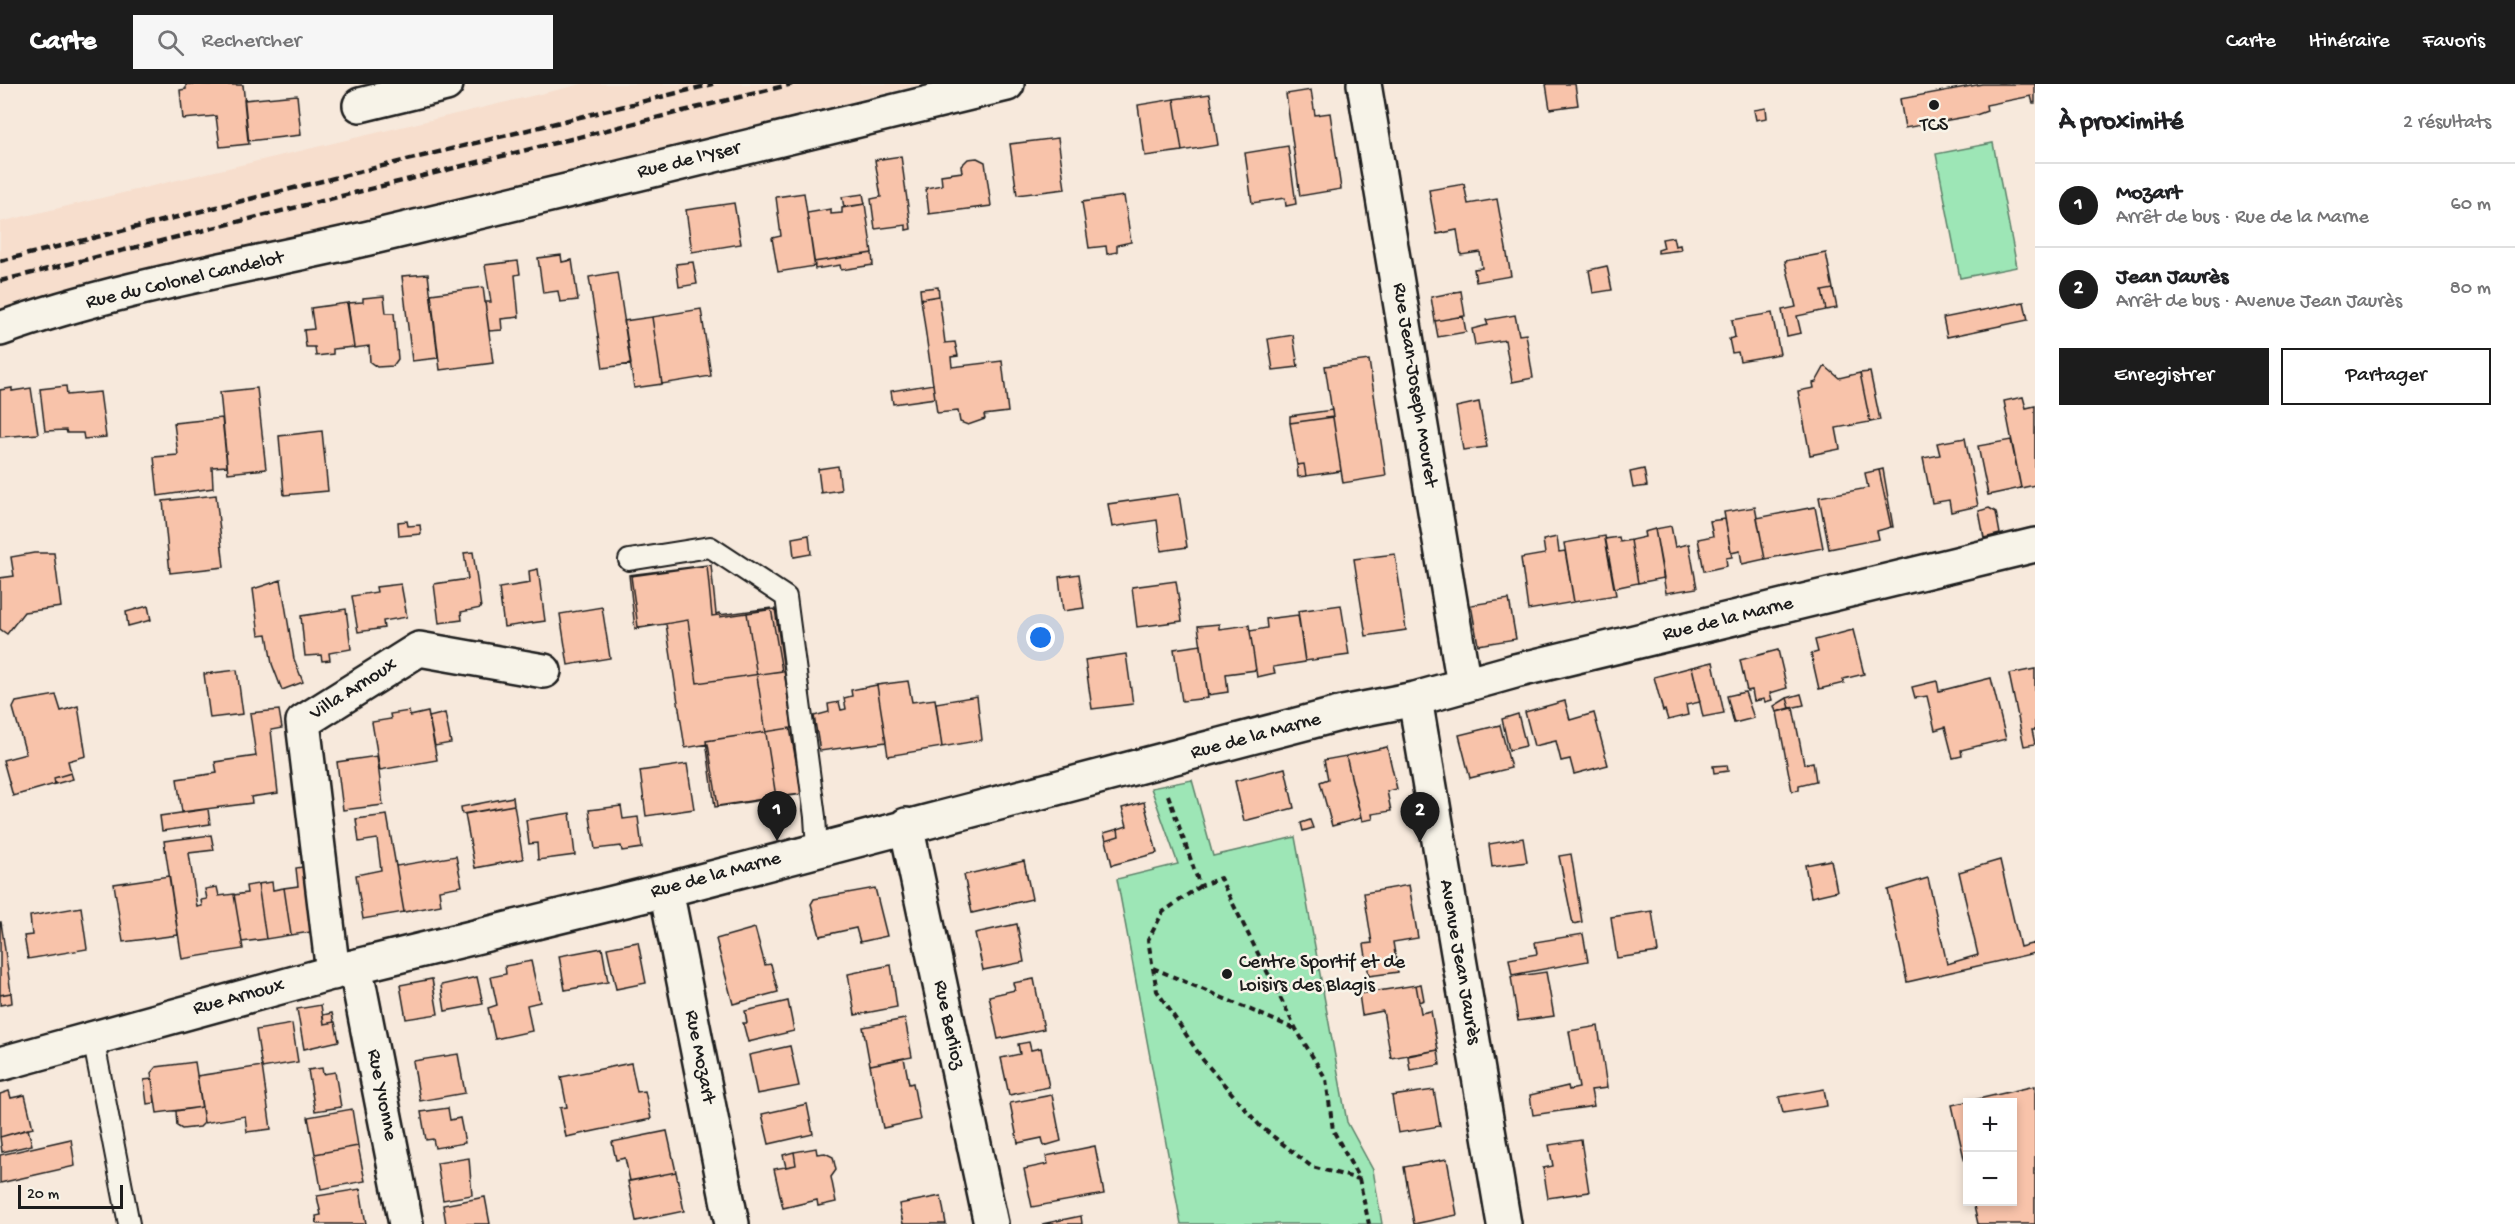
<!DOCTYPE html>
<html lang="fr">
<meta charset="utf-8">
<style>
body{margin:0;font-family:"Gochi Hand",sans-serif;background:#f6f6f6;color:#202124}
.controls{position:absolute;right:18px;bottom:18px;display:grid;overflow:hidden;border-radius:0px;box-shadow:0 3px 9px #0003}
.controls button{width:54px;height:54px;display:grid;place-items:center;padding:0;border:0;border-bottom:2px solid #e0e0e0;background:#fff;color:#202124;font:30px sans-serif}
.scale{position:absolute;left:18px;bottom:15px;width:105px;box-sizing:border-box;padding-left:6px;border:3px solid #1c1c1c;border-top:0;font-size:16px;line-height:21px;white-space:nowrap;color:#1c1c1c;-webkit-text-stroke:4px #f7f3e8;paint-order:stroke}
.you{position:absolute;left:1041px;top:554px;width:21px;height:21px;margin:-15px;border:4px solid #fff;border-radius:50%;background:#1a73e8;box-shadow:0 0 0 9px #1a73e833}
.badge{display:grid;place-items:center;width:39px;height:39px;border-radius:50%;background:#1c1c1c;color:#fff;font-size:20px;font-weight:700}
.pin{position:absolute;translate:-50% -50px;filter:drop-shadow(0 2px 3px #0008)}
.pin::after{content:'';position:absolute;top:32px;width:21px;height:18px;background:inherit;clip-path:polygon(0 0,100% 0,50% 100%)}
.list{margin:0;padding:0;list-style:none}
h2{display:flex;justify-content:space-between;align-items:center;height:78px;margin:0;padding:0 24px;font-size:26px}
h2 small{font-size:20px;font-weight:400;color:#757577}
.list li{display:grid;grid-template-columns:39px 1fr auto;gap:18px;align-items:center;box-sizing:border-box;height:84px;padding:0 24px;border-top:2px solid #e0e0e0}
.list b{display:block;font-size:22px;white-space:nowrap}
.list p{margin:0;font-size:20px;white-space:nowrap;color:#757577}
.list em{font-size:20px;font-style:normal;color:#757577}
.actions{display:flex;gap:12px;padding:18px 24px}
.actions a{flex:1;padding:14px 0;border:2px solid #1c1c1c;border-radius:0px;text-align:center;font-size:21px;color:#1c1c1c}
.actions .main{background:#1c1c1c;color:#fff}
.icon{flex:none;width:33px;height:33px;fill:none;stroke:currentColor;stroke-width:2;stroke-linecap:round;stroke-linejoin:round}
.map{position:relative;flex:none;width:2035px;height:1140px;overflow:hidden}
header{display:flex;align-items:center;gap:36px;box-sizing:border-box;height:84px;padding:0 30px;background:#1c1c1c;color:#fff}
header strong{font-size:28px}
nav{display:flex;gap:33px;margin-inline-start:auto;font-size:21px}
.search{width:420px;height:54px;background:#f6f6f6;display:flex;align-items:center;gap:15px;box-sizing:border-box;padding:0 21px;border-radius:0px;color:#757577;font-size:22px}
main{display:flex}
aside{flex:1;background:#fff}
.map>svg:first-child{display:block}
.built{fill:#f7decd}
.green{fill:#9de6b6;stroke:#5c8169;stroke-width:1.5}
.building{fill:#f8c3aa;stroke:#1c1c1c;stroke-width:1.5}
.lines{fill:none;stroke-linecap:round;stroke-linejoin:round}
.service-casing{stroke:#1c1c1c;stroke-width:24}
.minor-casing{stroke:#1c1c1c;stroke-width:38}
.path{stroke:#1c1c1c;stroke-width:4;stroke-dasharray:6 4.5;stroke-linecap:butt}
.service{stroke:#f7f3e8;stroke-width:20}
.minor{stroke:#f7f3e8;stroke-width:33}
.rail{stroke:#1c1c1c;stroke-width:4.5;stroke-dasharray:9 4.5;stroke-linecap:butt}
.poi-dot{fill:#1c1c1c;stroke:#f7f3e8;stroke-width:2}
.labels{text-anchor:middle;dominant-baseline:central;stroke-width:5;stroke-linejoin:round;paint-order:stroke}
.poi-label{font-size:20px;fill:#1c1c1c;stroke:#f7f3e8}
.street-label{font-size:20px;fill:#1c1c1c;stroke:#f7f3e8}
</style>
<header>
<strong>Carte</strong>
<div class="search"><svg class="icon" aria-label="search" viewBox="0 0 24 24"><circle cx="10" cy="10" r="6"/><path d="M15 15l6 6"/></svg>Rechercher</div>
<nav><a>Carte</a><a>Itinéraire</a><a>Favoris</a></nav>
</header>
<main>
<div class="map">
<svg width="2035" height="1140" viewBox="0 0 2035 1140">
<rect width="100%" height="100%" fill="#f7e9dc"/>
<filter id="ink" filterUnits="userSpaceOnUse"><feTurbulence type="fractalNoise" baseFrequency=".0167" numOctaves="2"/><feDisplacementMap in="SourceGraphic" scale="12" xChannelSelector="R" yChannelSelector="G"/><feConvolveMatrix kernelMatrix="1 2 1 2 8 2 1 2 1" color-interpolation-filters="sRGB"/></filter>
<g filter="url(#ink)">
<path class="built" d="M582 0H923L20 223 0 231V138Z"/>
<path class="green" d="M1993 59 2017 183 1960 194 1936 70Z
M1192 696 1213 772 1295 753 1347 1038 1373 1086 1382 1140H1181L1117 795 1178 780 1151 704Z"/>
<path class="building" d="M186 0 243 1 249 60 220 63 216 32 183 35 180 6 186 5Z
M1546 0H1575L1578 21 1550 25Z
M1982 0H2035V19H2033L2031 12 1986 21 1987 27 1976 31 1905 44 1900 15Z
M1311 6 1315 31 1330 29 1341 105 1300 112 1286 10Z
M1210 10 1218 61 1182 67 1174 15Z
M297 11 301 51 248 57 244 16Z
M1174 15 1182 67 1145 72 1138 21Z
M1766 24 1767 34 1756 36 1754 26Z
M1058 54 1065 105 1017 111 1010 60Z
M1288 62 1296 120 1286 122 1285 114 1252 119 1245 69Z
M901 72 911 145 906 146V141L875 145 871 115 881 113 875 76Z
M977 74 985 78 991 122 929 130 926 104 942 101 941 91 962 88 961 82 968 75Z
M1464 100 1468 120 1497 115 1511 192 1476 198 1474 185 1482 184 1480 168 1461 171 1457 146 1437 150 1429 106Z
M804 109 815 182 778 188 772 154 781 152 776 113Z
M863 110 865 120 844 123 842 113Z
M1124 112 1131 158 1117 161V168L1107 170 1106 162 1089 164 1082 118Z
M734 119 741 160 692 168 686 126Z
M865 120 872 169 814 178 807 129 831 125V130L842 129V124Z
M1673 153 1675 162 1680 161 1681 166 1658 169V166L1664 164 1662 155Z
M872 169 873 181 841 186 840 181 815 185 814 178Z
M1826 169 1833 205 1822 207 1826 226 1797 232 1801 249 1787 252 1782 226 1796 223 1785 177Z
M561 171 562 178 572 176 578 216 560 218 558 207 543 209 538 174Z
M518 177 520 190 515 191 519 233 501 235 502 246 489 247 485 218H491L485 181Z
M693 178 697 200 679 203 676 180Z
M1607 182 1612 206 1593 209 1589 186Z
M617 188 631 280 603 284 589 193Z
M428 190 438 274 412 277 402 192Z
M483 203 493 279 440 286 431 210Z
M938 203 939 212 921 215 920 205Z
M1833 205 1837 224 1826 226 1822 207Z
M1461 207 1465 232 1435 237 1431 213Z
M384 212 386 229H394L398 275 393 282 377 283 370 278 369 262 354 264 348 219 363 218V214Z
M939 212 945 259 955 258 958 272 951 273 952 283 1002 277 1008 328 984 331 985 335 968 341 960 338 958 327 937 329 921 215Z
M2024 218 2028 236 1947 253 1943 234Z
M347 219 354 263 333 265V270L316 272 315 263H306L304 246 314 245 311 224Z
M701 225 711 292 662 300 652 233Z
M1772 229 1780 270 1740 277 1738 268 1732 269 1729 255 1735 253 1732 236Z
M1515 231 1519 251 1526 250 1533 294 1512 298 1505 256 1475 261 1472 245 1488 241 1486 236Z
M1463 232 1466 248 1438 253 1435 237Z
M652 233 662 300 634 304 624 237Z
M1293 251 1298 283 1273 286 1268 255Z
M1369 276 1386 392 1343 399 1325 282Z
M1825 282 1839 294 1860 289 1870 338 1836 344 1840 365 1810 371 1798 307 1814 304 1813 299 1816 298Z
M1870 288 1880 336 1870 338 1860 289Z
M933 300 935 314 893 320 891 307Z
M66 302 67 311 100 308 106 353 84 355 83 349H67L66 346 45 347 40 305Z
M12 304V307L31 304 38 350 0 353V306Z
M257 304 266 385 228 389 220 308Z
M2023 313 2026 324 2035 322V401L2021 404 2004 317Z
M1479 318 1487 363 1463 366 1456 323Z
M1332 326 1333 333 1290 339V332Z
M1333 333 1341 387 1306 392 1304 380 1297 381 1290 339Z
M222 334 227 382 212 383 213 404 158 412 154 373 178 371 174 339Z
M322 347 328 407 284 411 279 352Z
M1965 354 1978 422 1951 428 1949 416 1932 419 1923 374 1940 371 1937 359Z
M2011 356 2021 404 1988 411 1978 362Z
M1304 380 1306 392 1298 393 1297 381Z
M838 382 841 406 821 409 818 385Z
M1644 385 1647 402 1633 404 1630 388Z
M1883 385 1893 443H1891L1879 386Z
M1879 386 1891 443 1877 447 1879 455 1829 465 1819 413 1868 404 1865 389Z
M1179 410 1187 463 1161 467 1157 436 1112 443 1108 420Z
M216 411 224 483 170 489 163 417Z
M1755 423 1765 475 1742 480 1740 467 1731 469 1724 428Z
M1815 423 1823 464 1765 475 1757 434Z
M1989 424 1996 428 2000 450 1984 454 1979 427Z
M1725 435 1732 473 1726 474 1727 482 1704 487 1698 455 1713 452 1710 437Z
M407 437 408 442 420 441 421 450 399 452 398 438Z
M1671 442 1675 463 1689 460 1697 504 1666 509 1655 445Z
M1655 445 1664 494 1638 499 1631 456 1645 453 1644 448Z
M809 451 811 470 794 473 792 454Z
M1605 452 1616 511 1574 518 1564 459Z
M1557 453 1559 468 1565 467 1574 518 1528 526 1521 474 1545 470 1543 456Z
M1619 453 1620 458 1631 456 1638 499 1614 504 1605 455Z
M473 468 481 524 461 528 462 536 439 539 434 500 468 495 464 469Z
M34 469H54L61 523 24 528 7 550 0 545V494L14 492 11 473Z
M1395 470 1406 546 1366 552 1354 475Z
M707 481 712 532 771 524 782 587 697 599 688 536 635 545 629 491Z
M711 481 716 530 719 529 720 533 747 529 776 713 718 722 708 660 685 664 666 540 638 543 631 492Z
M538 485 545 537 504 543 499 504 530 499 529 487Z
M1079 490 1084 524 1063 527 1059 493Z
M281 496 294 575 303 598 282 606 272 580 267 550 259 551 253 505Z
M1176 497 1182 537 1137 543 1132 503Z
M401 500 407 533 383 537 384 544 358 548 352 512 377 508 376 503Z
M1509 515 1516 555 1478 561 1471 521Z
M1341 521 1349 571 1305 577 1298 527Z
M148 522 151 536 128 542 126 528Z
M602 523 610 574 568 581 560 530Z
M346 525 351 565 329 569 330 576 322 577 321 571 305 572 301 532Z
M775 525 802 710 776 713 747 529Z
M1298 531 1305 578 1273 583 1275 589 1257 593 1250 547 1267 544 1266 535Z
M1219 540V545L1249 541 1256 586 1226 590 1228 608 1208 611 1198 542Z
M1853 546 1864 590 1843 595 1844 599 1819 605 1811 570 1818 568 1815 556Z
M1201 561 1208 614 1182 617 1174 565Z
M1778 566 1787 604 1770 609 1772 616 1765 618 1764 615 1754 617 1752 606 1747 607 1740 576Z
M1126 570 1133 620 1092 625 1085 576Z
M1713 578 1724 629 1703 633 1692 583Z
M1692 583 1700 618 1686 621 1688 631 1668 636 1665 626 1663 627 1654 593Z
M2035 585V646H2032L2035 660 2024 662 2009 590Z
M237 586 243 630 210 634 204 590Z
M1991 594 2006 655 1961 666 1962 672 1953 674 1945 643 1935 646 1927 612 1915 614 1912 603 1937 597 1939 607Z
M908 597 912 618 935 615 942 663 888 672 877 601Z
M877 601 886 658 820 667 814 632 829 628 828 620 839 618 841 626 846 625 844 614 852 612 851 606Z
M1745 608 1754 634 1734 639 1727 612Z
M1801 610 1804 621 1790 624 1787 614Z
M56 611 61 627 78 622 86 672 68 677 71 689 54 694 55 700 13 712 3 676 26 670 13 624 16 618Z
M977 612 982 656 942 663 936 619Z
M1787 614 1790 624 1776 628 1774 622Z
M1565 617 1570 636 1594 629 1608 681 1574 690 1570 675 1561 677 1556 657 1534 662 1525 628Z
M1793 624 1804 680 1813 678 1816 697 1799 701V706L1792 707 1777 628Z
M279 626 282 644 271 646 278 709 251 713 252 719 182 728 177 695 217 689 215 678 256 672 250 629Z
M409 627 410 632 428 628 437 676 380 686 372 638 391 635 390 630Z
M445 629 451 659 435 662 429 633Z
M1518 630 1526 662 1509 666 1502 635Z
M1500 641 1511 684 1470 694 1459 651Z
M790 644 802 710 715 723 706 657Z
M1387 663 1397 705 1387 707 1391 727 1372 730 1373 735 1362 737 1346 672Z
M377 672 383 721 343 726 337 678Z
M1346 672 1361 734 1332 742 1320 698 1328 695 1324 676Z
M687 680 694 725 646 732 640 687Z
M1727 681 1728 687 1714 689 1713 682Z
M1285 684 1294 724 1244 737 1235 697Z
M71 689 73 695 55 700 54 694Z
M513 713 514 721 462 730 461 723Z
M1144 718 1157 769 1112 781 1106 756 1119 752 1118 745 1127 742 1122 724Z
M514 721 523 775 475 784 465 730Z
M621 722 623 735 638 733 642 764 622 767 621 762 595 765 589 726Z
M208 725 210 740 162 747 160 732Z
M570 729 575 771 538 776 537 759 529 760 526 736Z
M387 731 404 828 363 835 356 791 381 786 377 755 359 758 356 735Z
M1310 736 1313 744 1303 747 1301 739Z
M1118 745 1119 752 1106 756 1104 749Z
M211 751 214 766 189 769 197 823 202 822 201 816 207 815 205 805 217 803 219 812 234 810 243 865 182 875 164 757Z
M1523 754 1527 778 1492 783 1489 760Z
M1571 770 1582 838 1573 840 1559 772Z
M456 772 462 802 439 806 441 821 404 828 396 782Z
M1831 776 1837 807 1811 813 1805 781Z
M2000 776 2020 863 2035 859V869L1907 898 1888 806 1928 794 1947 880 1978 871 1959 788Z
M1024 777 1032 815 972 829 964 791Z
M308 782 317 847 291 851 284 804 298 802 296 784Z
M169 792 178 851 123 858 114 800Z
M272 798 273 806 284 804 291 851 266 855 258 800Z
M258 800 266 855 242 858 234 811 247 809 246 802Z
M1409 801 1418 854 1393 858 1398 888 1369 892 1364 860 1372 859 1364 809Z
M875 804 887 852 860 858 856 844 820 852 811 820 814 815Z
M81 823 87 865 28 875 24 852 32 851 30 832Z
M1652 827 1658 868 1617 874 1611 833Z
M1 838 11 909 0 911V838Z
M1017 840 1024 878 983 886 975 849Z
M755 844 765 881 771 880 778 908 733 920 716 855Z
M1583 850 1588 877 1512 891 1509 875 1537 870 1535 858Z
M638 858 646 899 616 905 607 864Z
M602 864 608 898 565 906 559 872Z
M531 877 540 918 527 921 532 947 495 955 488 924 497 921 491 893 506 890 505 882Z
M891 881 897 923 855 931 848 890Z
M1546 888 1554 932 1518 937 1511 893Z
M477 893 483 920 445 927 441 901Z
M432 895 438 930 406 935 400 901Z
M1034 895 1044 945 998 955 989 912 1015 906 1013 899Z
M1421 900 1424 916 1419 918 1416 901Z
M1416 901 1421 929 1431 927 1438 966 1391 974 1383 927 1362 931 1359 910Z
M11 909 12 919 0 921V911Z
M788 917 794 947 748 958 743 939H747L745 927Z
M321 921 324 940 335 938 339 957 304 965 297 925Z
M332 929 334 938 324 940 323 931Z
M905 935 912 973 870 981 863 943Z
M292 940 298 978 262 984 256 946Z
M1598 942 1607 1004 1591 1006 1594 1022 1533 1031 1530 1011 1568 1002 1569 1006 1579 1004 1569 947Z
M1029 958 1031 966 1041 964 1049 1003 1009 1011 1001 974 1020 970 1018 960Z
M790 962 799 1002 757 1010 749 971Z
M1438 966 1440 981 1410 986 1408 972Z
M458 970 465 1009 420 1017 413 977Z
M904 974 909 1000 913 999 920 1036 883 1044 870 981Z
M195 978 202 1023 157 1029 151 989 156 983Z
M631 979 637 1008 645 1007 651 1035 566 1053 560 1024 567 1023 561 993Z
M262 982 271 1045 247 1048 245 1032 204 1039 197 992Z
M322 984 323 990 335 988 341 1023 315 1027 308 986Z
M152 995 155 1019 147 1020 144 996Z
M2035 1002V1140H1978L1973 1118H2012V1018H1968V1092L1952 1021Z
M1824 1005 1827 1022 1783 1029 1779 1013Z
M1434 1006 1440 1042 1398 1049 1392 1012Z
M9 1007 11 1014 25 1011 33 1044 0 1053V1010Z
M1052 1011 1061 1057 1044 1062 1042 1054 1018 1059 1010 1019Z
M807 1020 813 1050 769 1060 762 1030Z
M202 1023 204 1039 200 1043 182 1045 177 1042 176 1027Z
M448 1024 450 1036 460 1034 465 1059 435 1064 433 1055 426 1056 421 1028Z
M352 1025 358 1062 315 1070 308 1033Z
M28 1045 32 1061 2 1068 0 1053Z
M667 1047 676 1088 630 1097 625 1074 616 1076 612 1058Z
M71 1055 75 1082 0 1099V1071Z
M1581 1056 1589 1108 1548 1114 1543 1084 1553 1082 1549 1061Z
M358 1062 365 1097 321 1105 315 1070Z
M1095 1062 1104 1110 1032 1123 1024 1085 1048 1080 1046 1072Z
M816 1064 817 1070 825 1069 833 1073 836 1086 831 1093 836 1118 818 1122 817 1116 783 1124 774 1085 796 1081 794 1068Z
M794 1068 796 1081 786 1083 783 1071Z
M469 1074 472 1111 443 1116 437 1079Z
M1447 1075 1457 1131 1414 1140 1404 1083Z
M676 1088 684 1127 636 1137 628 1097Z
M360 1105 366 1140H317L316 1132 321 1131 317 1112Z
M941 1112 946 1140H903L899 1120Z
M485 1113 490 1140H446L443 1121Z
M1081 1132 1082 1140H1042Z"/>
<g class="lines">
<defs>
<path id="service" d="M629 476 710 463 786 513 815 733 817 765
M93 954 129 1140"/>
<path id="minor" d="M1364 0 1464 601
M360 21 446 0
M0 245C117 203 248 182 369 154 582 104 795 51 1007 0
M1415 615 1504 1140
M906 741 991 1140
M666 806 732 1140
M353 883 359 901 406 1140
M333 889 303 638 419 565 544 587
M0 980 353 883 666 806 1343 629 1415 615 1515 587 2035 461"/>
</defs>
<use href="#service" class="service-casing"/>
<use href="#minor" class="minor-casing"/>
<path class="path" d="M1168 711 1200 802 1220 794 1296 945 1326 995 1333 1046 1359 1095 1369 1140
M1200 802 1163 828 1148 856 1157 907 1203 976 1260 1042 1312 1083 1359 1095
M1153 884 1295 945"/>
<use href="#service" class="service"/>
<use href="#minor" class="minor"/>
<path class="rail" d="M0 177 713 0
M0 197 792 0"/>
</g>
</g>
<g class="poi-dot">
<circle cx="1934" cy="21" r="6"/>
<circle cx="1227" cy="890" r="6"/>
</g>
<g class="labels">
<g class="poi-label">
<text x="1934" y="42">TCS</text>
<text x="1239" y="879" text-anchor="start">Centre Sportif et de<tspan x="1239" dy="23">Loisirs des Blagis</tspan></text>
</g>
<g class="street-label">
<text transform="translate(689 77) rotate(-14)">Rue de l'Yser</text>
<text transform="translate(185 197) rotate(-13)">Rue du Colonel Candelot</text>
<text transform="translate(1414 301) rotate(81)">Rue Jean-Joseph Mouret</text>
<text transform="translate(1728 536) rotate(-14)">Rue de la Marne</text>
<text transform="translate(354 606) rotate(-32)">Villa Arnoux</text>
<text transform="translate(1256 653) rotate(-15)">Rue de la Marne</text>
<text transform="translate(716 792) rotate(-15)">Rue de la Marne</text>
<text transform="translate(1459 878) rotate(80)">Avenue Jean Jaurès</text>
<text transform="translate(239 914) rotate(-15)">Rue Arnoux</text>
<text transform="translate(948 941) rotate(78)">Rue Berlioz</text>
<text transform="translate(699 973) rotate(79)">Rue Mozart</text>
<text transform="translate(381 1011) rotate(79)">Rue Yvonne</text>
</g>
</g>
</svg>
<div class="controls">
<button>+</button>
<button>−</button>
</div>
<div class="scale">20 m</div>
<div class="you"></div>
<div class="pin badge" style="left:777px;top:757px">1</div>
<div class="pin badge" style="left:1420px;top:758px">2</div>
</div>
<aside>
<h2>À proximité<small>2 résultats</small></h2>
<ul class="list">
<li><span class="badge">1</span><div><b>Mozart</b><p>Arrêt de bus · Rue de la Marne</p></div><em>60 m</em></li>
<li><span class="badge">2</span><div><b>Jean Jaurès</b><p>Arrêt de bus · Avenue Jean Jaurès</p></div><em>80 m</em></li>
</ul>
<div class="actions"><a class="main">Enregistrer</a><a>Partager</a></div>
</aside>
</main>
